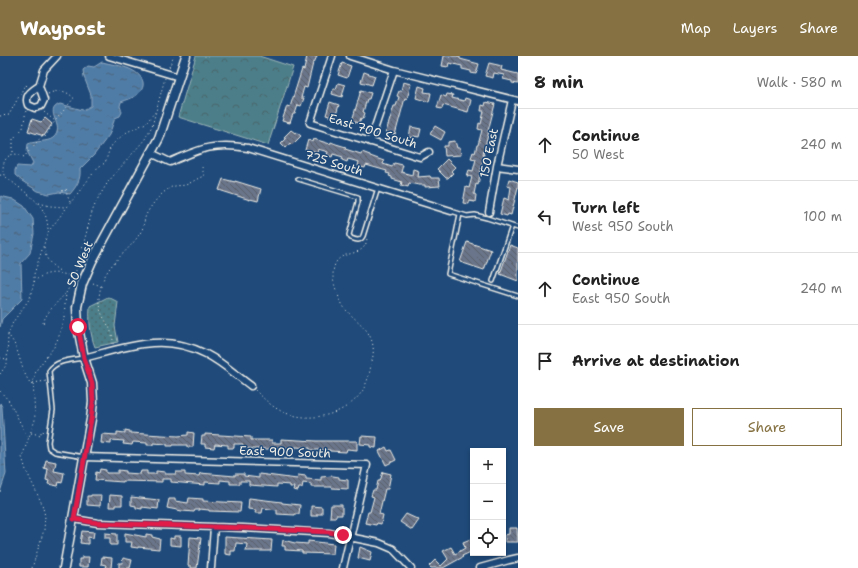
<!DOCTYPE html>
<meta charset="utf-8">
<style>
body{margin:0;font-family:"Shantell Sans",sans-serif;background:#f6f6f6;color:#222}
.controls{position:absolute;right:12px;bottom:12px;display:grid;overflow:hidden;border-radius:0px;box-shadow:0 2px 6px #0003}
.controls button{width:36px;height:36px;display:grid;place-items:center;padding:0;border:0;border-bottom:1px solid #e0e0e0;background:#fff;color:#222;font:20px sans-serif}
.stop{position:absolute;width:12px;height:12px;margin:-9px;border:3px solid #e11d48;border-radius:50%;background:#fff}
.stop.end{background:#e11d48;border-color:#fff;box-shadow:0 1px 4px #0008}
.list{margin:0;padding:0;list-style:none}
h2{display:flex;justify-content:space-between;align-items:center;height:52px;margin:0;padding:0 16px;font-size:17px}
h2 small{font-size:13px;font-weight:400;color:#767676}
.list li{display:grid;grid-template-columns:26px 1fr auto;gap:12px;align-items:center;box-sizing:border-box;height:72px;padding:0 16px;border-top:1px solid #e0e0e0}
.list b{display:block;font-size:15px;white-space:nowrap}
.list p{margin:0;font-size:13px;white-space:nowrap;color:#767676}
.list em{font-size:13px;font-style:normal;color:#767676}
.actions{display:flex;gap:8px;padding:12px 16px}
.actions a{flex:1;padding:9px 0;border:1px solid #857141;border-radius:0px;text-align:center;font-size:14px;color:#857141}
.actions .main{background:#857141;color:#fff}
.icon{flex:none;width:22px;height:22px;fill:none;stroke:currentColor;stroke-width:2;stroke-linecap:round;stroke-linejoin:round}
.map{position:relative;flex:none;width:518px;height:512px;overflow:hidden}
header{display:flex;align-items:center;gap:24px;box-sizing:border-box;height:56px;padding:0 20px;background:#857141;color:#fff}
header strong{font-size:19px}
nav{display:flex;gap:22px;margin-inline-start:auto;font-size:14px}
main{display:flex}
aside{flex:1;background:#fff}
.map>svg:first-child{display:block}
.forest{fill:url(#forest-crowns);stroke:#a0b8b8}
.garden{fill:url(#garden-dots);stroke:#a0b8b8}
.water{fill:url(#water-ripples);stroke:#92aac0}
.building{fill:url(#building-back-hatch);stroke:#f4f1e8}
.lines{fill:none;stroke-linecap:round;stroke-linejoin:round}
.service-casing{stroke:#f4f1e8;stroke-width:6}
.minor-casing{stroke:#f4f1e8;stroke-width:9}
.tertiary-casing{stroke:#f4f1e8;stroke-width:11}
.path{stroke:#f4f1e8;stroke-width:1;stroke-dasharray:1 3;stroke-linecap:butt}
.service{stroke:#1f4a7a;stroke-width:3}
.minor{stroke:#1f4a7a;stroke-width:6}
.tertiary{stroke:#1f4a7a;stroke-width:8}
.route{stroke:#e11d48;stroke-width:5}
.labels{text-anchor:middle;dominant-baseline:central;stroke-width:3;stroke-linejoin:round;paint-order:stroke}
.street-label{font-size:12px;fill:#f4f1e8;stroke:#1f4a7a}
</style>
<header>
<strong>Waypost</strong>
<nav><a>Map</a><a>Layers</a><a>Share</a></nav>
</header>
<main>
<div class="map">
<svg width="518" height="512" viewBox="0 0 518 512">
<defs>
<pattern id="forest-crowns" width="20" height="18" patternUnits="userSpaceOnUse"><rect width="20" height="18" fill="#4c7e89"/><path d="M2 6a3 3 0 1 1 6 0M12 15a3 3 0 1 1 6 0" fill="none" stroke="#4b666b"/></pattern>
<pattern id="garden-dots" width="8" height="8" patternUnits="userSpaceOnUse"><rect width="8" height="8" fill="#4c7e89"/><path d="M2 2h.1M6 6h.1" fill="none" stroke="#4b666b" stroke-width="1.8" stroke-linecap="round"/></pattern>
<pattern id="water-ripples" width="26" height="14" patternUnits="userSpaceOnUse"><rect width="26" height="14" fill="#507ba6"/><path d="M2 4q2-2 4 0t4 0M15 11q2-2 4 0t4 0" fill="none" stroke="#4d647b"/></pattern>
<pattern id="building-back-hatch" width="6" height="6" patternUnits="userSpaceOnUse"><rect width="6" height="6" fill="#6b758b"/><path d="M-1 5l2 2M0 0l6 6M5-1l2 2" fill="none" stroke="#5a5e68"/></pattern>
</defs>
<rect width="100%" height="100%" fill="#1f4a7a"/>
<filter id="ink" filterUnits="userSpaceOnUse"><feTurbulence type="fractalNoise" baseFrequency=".025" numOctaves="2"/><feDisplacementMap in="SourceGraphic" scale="8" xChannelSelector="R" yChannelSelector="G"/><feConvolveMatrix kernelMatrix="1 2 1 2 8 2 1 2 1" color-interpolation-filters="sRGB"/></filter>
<g filter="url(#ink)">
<path class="forest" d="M196 0H259L293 11 268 89 178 61Z"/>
<path class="garden" d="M108 241 118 246 115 270 118 286 95 291C90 278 89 264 90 250Z"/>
<path class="water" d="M102 6C110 8 119 9 127 12 139 16 150 27 138 38 134 42 126 44 121 46L120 50 122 56 120 60 115 62 109 79 94 99 80 113C81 123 77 130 70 138L59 136 49 138 38 135 22 125 15 119V114L17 110 31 111 33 107 27 95 28 88C35 85 48 86 53 82 67 70 42 55 60 48L83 54 91 50V39L84 21 83 14 88 10 94 11Z
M0 140 13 143 24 150 33 163 34 178 30 197 21 207 22 243 2 263 0 271Z
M0 347 2 351 6 418 0 436Z"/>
<path class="building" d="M307 0H317L314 7H313L307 32 304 31 301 42H304L301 50 298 49 295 58H293L290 67 282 65 287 50 290 51 302 13 304 14Z
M444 0H456L460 1V3L479 8 476 18 471 17V15L462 13V10L449 7 448 11 442 10Z
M342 7 351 10 347 22 338 19Z
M489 7 502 10 501 14 518 18V28L512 27V25L503 23 504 19 494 17 493 22 485 20Z
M364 16 375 20 372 29 361 26Z
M403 26 411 28 407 43 405 42 395 79 386 76 394 50H396L399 41 397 40 399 35H401Z
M338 27 345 29 342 41 332 38 333 33H336Z
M419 30 425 32 424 36 431 37 429 46 416 42Z
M361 34 371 37 369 43H367L363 56 365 57 363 63 361 62 359 67 352 65Z
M447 38 453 39 452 42 464 45 465 42 471 44 468 56 443 49 442 53 437 52 441 39 446 41Z
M330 46 339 49 335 62 326 59Z
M486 46 495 48 488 75H489L483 98H484L478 129 476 128 474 138 476 139 475 146 469 145V148L463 147 466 131 469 132 472 121 467 120 469 114 473 115 476 103 471 102 473 96 475 97 477 89H478L482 74 478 73 479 67 481 68 484 55H481L482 49 485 50Z
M45 62 52 68 44 80 28 75 32 63 41 66Z
M435 70 445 76 441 84 430 78Z
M411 71 421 73 419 81 414 80V82L409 81Z
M291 74 295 77 296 76 301 80 292 89 290 87 286 92 281 87 286 82 284 81Z
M314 83 330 88 331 86 336 88 346 91 345 93 361 98 362 96 370 99V100L384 105 383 108 392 111 394 107 403 109 401 116 412 119 413 113 419 115 418 121 430 120 431 122H439L440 130 425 131V129H419L409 127 408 131 401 129 402 126 392 123V121L389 120 390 118 386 117 387 115 366 109 365 112 358 110 359 106 348 103 347 106 342 104 343 101 333 98 332 101 327 99 328 96 318 93 317 97 305 94 308 84 313 86Z
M455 85 457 92H460L461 99 445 100 444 90H448V86Z
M447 103 455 111 451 115 453 117 448 122H446L437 113Z
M223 123 235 126V125L261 133 258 145 250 143V144L219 134Z
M509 123 518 126V131L511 159 508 158 507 160 500 158 504 142 509 144 511 131 507 130Z
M467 186 491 194 484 214 460 206Z
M510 189 518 192V225L500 218Z
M125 374 130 375V377L178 380 188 379V376L194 377 193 391H187V389H173V390H167V388L153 387V389H147V387L133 386 132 389 123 388 124 385 111 384V388L101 387 102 378 117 379V376L125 377Z
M205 378 251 381V384H272V387H281V383L316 385H357V394L347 393 346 396 330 395V394H310V392L295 391V394H289V392H274V393H255L242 392 243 388H234V392H228V389L215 388 214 392 205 391V388H201L202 380H205Z
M361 380 377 381 376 392 370 391V389L360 388Z
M386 391 388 395 391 394 396 404 386 409 379 395Z
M46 404 56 406 54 415 64 417 62 427 59 426 58 430 48 428 49 425 46 424 48 413 44 412Z
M100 413 106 414V417H118V414L126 415V417L140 418 141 415H147V418H156V415L165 416V418H176V416H185V419L199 420 200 417 235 420V418H244V420L259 422V418L297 423 298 419 306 420V423L321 424V421L333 420 339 421V423L348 424V433L332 432V431H311V428L303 427 302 432H299L298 435 293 434 294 431H290V429L277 428V431L249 429V425H240V428H230V425L220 424V427L205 426V429L171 426V423H162V426L123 425V426L95 424 96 416 99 417Z
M383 416 391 418 388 433H385L379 458 383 459 381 468 377 467 376 469 365 467 368 456H370L374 441 371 440 373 434H376L378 425H380Z
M91 439H101L100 450 87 449V440H91Z
M110 439 122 440V449H115V451H109Z
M131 441 159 444 158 453 142 451V453L136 452V450L131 449Z
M189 442 203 443V445L241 447 240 456 209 455V454L199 453V454H195L194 456 182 455 167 452 169 443H175V445L188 447Z
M249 442 282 446V447L300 449 299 458H295V459L277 458V454L263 452 262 457H255L256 454 248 453Z
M331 449H342V459H336V461H330Z
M311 450 322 451V458H317V460H311Z
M406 458 419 464 412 474 400 466Z
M509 472H517L518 486H505V479L509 478Z
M82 475 94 476 93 482 88 481V488L80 487Z
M105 477 117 478V489H110V482H105Z
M125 477 146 481V478L152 479V481L160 483 159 493 138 491V492L131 491 132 486H125Z
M174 480H181V490L170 489V482L174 483Z
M190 481 201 482 197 512H191V510H188Z
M225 481 272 484 271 495H246L247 488 236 487 235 495H231V499L225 498Z
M473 482V495L462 500 463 501 443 512H431L429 510 435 504 441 510 448 503 443 495 451 491 455 498 465 492 463 486Z
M283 484 295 487 308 488V485L334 488 333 498 302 497V495L285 494V490H282Z
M360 491 372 496 370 505 358 502Z
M82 501H89L88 511H79V503H82Z
M102 501 112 502 111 512H105L106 509 101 508Z
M123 502 132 504 130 512H119V507H122Z"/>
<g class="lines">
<defs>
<path id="service" d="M298 123 358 141V146L349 179 351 182C356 184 360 186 363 180L378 132
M451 155 467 160 475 159 487 162 518 172
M460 158 448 218 518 240
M493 225 512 170
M83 302C72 304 56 304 49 315L53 354 48 386 49 392 55 396 84 401"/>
<path id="minor" d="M109 0 179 21
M332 0 310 67 420 101 429 96
M350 0 394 14 518 45
M39 30C32 35 24 39 28 49L35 52 41 50 44 44 39 30 44 14 57 0
M370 86 394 14
M151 97 170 106C200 93 214 86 248 92L451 155
M497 110 518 113
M489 156 497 110 512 44
M84 302C126 291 164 276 206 298 222 306 236 319 251 330
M84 401 367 409 343 512
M74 463 98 467 243 472 329 477 379 487 393 493 411 512
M211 512 214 471
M480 512 509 504 518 502"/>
<path id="tertiary" d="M64 512 91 363 93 346 92 327 84 302 78 271 77 251 82 228 92 205 159 82 186 0"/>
</defs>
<use href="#service" class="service-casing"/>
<use href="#minor" class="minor-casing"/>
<use href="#tertiary" class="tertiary-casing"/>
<path class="path" d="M169 11 174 0
M48 38C59 33 65 34 74 42L55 65 45 81 42 80 24 101C9 92 0 106 4 119 7 123 13 126 16 129 33 142 48 151 48 175
M44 56 55 65
M0 60 9 59 25 29 28 30
M13 96V83L23 72 26 54
M0 119 4 120
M65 134 70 146
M62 135 68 133
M39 147 50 150 65 151
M44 191C45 204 51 209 61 216
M34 226C44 215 58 216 71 220
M93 227 101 230
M43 267C47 255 57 247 65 238
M113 288C114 269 97 261 99 242 102 206 127 201 142 174 144 169 144 164 146 159 151 149 161 137 170 132 176 128 182 131 188 128 194 125 198 122 204 120L202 111
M0 302 7 303
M0 318 7 308 8 279
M33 327 46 325
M32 329C19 315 21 292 8 279L13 266 30 242 34 226V218L48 176 98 111 105 107 109 95 112 89 117 84 127 76 146 67 155 56
M255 334C263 342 271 350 281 355 308 368 347 360 363 334 366 328 369 321 370 314 372 306 374 298 373 290 370 272 357 266 346 254 341 248 333 229 333 220 333 187 365 207 367 182
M0 335 9 345 28 382
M31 377 41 379V375L46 376
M32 512 44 474 45 460 42 448 26 414 22 401 35 364 33 323 37 313 54 291 59 280 64 261 66 237 70 230 77 212 92 156 97 144 108 126 145 83 152 70 165 22"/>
<use href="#service" class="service"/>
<use href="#minor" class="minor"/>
<use href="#tertiary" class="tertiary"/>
</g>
</g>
<g class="lines" filter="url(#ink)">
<path class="route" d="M78 271 84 302 92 327 93 346 91 363 74 463 98 467 243 472 329 476 343 479"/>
</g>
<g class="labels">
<g class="street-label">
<text transform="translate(373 75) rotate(17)">East 700 South</text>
<text transform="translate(489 97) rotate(-78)">150 East</text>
<text transform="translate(334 107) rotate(17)">725 South</text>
<text transform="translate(80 208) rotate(-67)">50 West</text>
<text transform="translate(285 396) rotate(2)">East 900 South</text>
</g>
</g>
</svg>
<div class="controls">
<button>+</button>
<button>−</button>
<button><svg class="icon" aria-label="locate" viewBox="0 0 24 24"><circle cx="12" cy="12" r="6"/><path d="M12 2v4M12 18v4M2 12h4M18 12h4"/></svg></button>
</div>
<div class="stop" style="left:78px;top:271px"></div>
<div class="stop end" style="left:343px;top:479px"></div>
</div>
<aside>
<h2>8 min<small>Walk · 580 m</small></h2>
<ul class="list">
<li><svg class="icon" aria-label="ahead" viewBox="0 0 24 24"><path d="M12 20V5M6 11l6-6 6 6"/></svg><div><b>Continue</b><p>50 West</p></div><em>240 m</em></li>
<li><svg class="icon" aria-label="left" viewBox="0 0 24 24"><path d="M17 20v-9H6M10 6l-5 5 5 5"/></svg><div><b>Turn left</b><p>West 950 South</p></div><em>100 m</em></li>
<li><svg class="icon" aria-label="ahead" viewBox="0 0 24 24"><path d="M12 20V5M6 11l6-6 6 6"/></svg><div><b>Continue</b><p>East 950 South</p></div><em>240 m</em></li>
<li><svg class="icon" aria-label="arrive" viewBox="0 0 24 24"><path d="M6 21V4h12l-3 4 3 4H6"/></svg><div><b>Arrive at destination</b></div></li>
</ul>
<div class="actions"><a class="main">Save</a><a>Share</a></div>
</aside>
</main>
